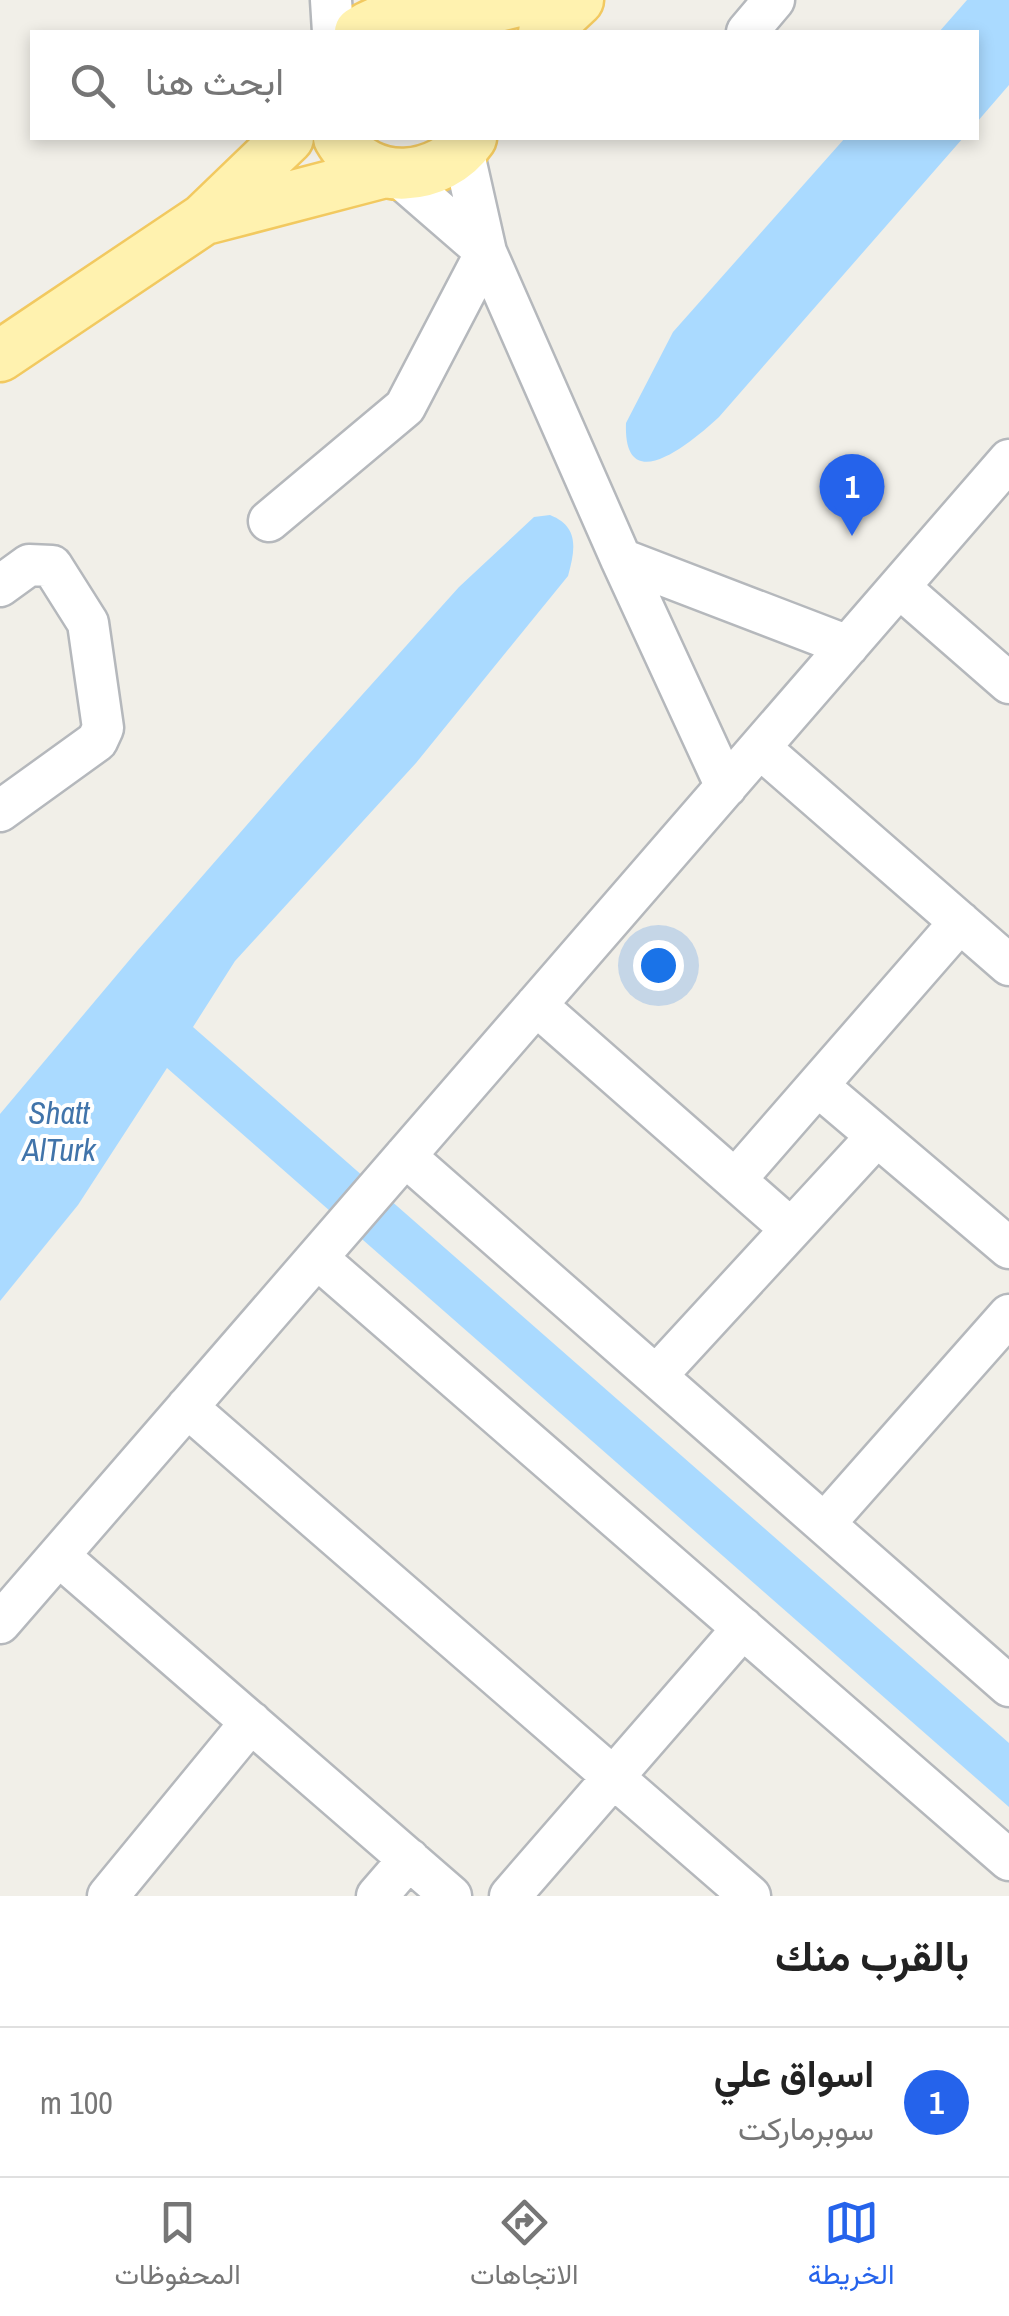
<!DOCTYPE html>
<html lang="ar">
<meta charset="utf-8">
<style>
body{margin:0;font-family:"Archivo Narrow",Vazirmatn,sans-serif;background:#f6f6f6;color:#222;direction:rtl}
.you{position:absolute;left:658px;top:965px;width:35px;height:35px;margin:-25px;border:8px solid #fff;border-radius:50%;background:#1a73e8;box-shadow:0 0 0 15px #1a73e833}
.badge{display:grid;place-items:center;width:65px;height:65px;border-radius:50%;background:#2563eb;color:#fff;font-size:32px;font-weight:700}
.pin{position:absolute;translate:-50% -82px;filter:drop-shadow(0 2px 5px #0008)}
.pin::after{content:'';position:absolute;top:52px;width:35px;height:30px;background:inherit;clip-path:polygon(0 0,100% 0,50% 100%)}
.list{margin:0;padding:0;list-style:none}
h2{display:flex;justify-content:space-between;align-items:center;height:130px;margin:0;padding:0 40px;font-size:42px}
h2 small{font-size:32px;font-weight:400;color:#767676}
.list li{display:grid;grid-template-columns:65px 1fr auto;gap:30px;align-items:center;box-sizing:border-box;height:150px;padding:0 40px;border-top:2px solid #e0e0e0}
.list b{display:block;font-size:38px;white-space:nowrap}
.list p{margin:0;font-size:32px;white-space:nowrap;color:#767676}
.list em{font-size:32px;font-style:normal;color:#767676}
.icon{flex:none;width:55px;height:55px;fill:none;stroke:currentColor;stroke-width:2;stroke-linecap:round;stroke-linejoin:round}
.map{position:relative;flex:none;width:1009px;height:1896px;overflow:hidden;direction:ltr}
.search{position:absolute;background:#fff;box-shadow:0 5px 15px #0003;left:30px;right:30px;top:30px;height:110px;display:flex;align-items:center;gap:25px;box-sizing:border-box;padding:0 35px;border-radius:0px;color:#767676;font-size:38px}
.sheet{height:280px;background:#fff}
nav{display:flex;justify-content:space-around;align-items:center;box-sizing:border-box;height:140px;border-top:2px solid #e0e0e0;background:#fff;font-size:28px;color:#767676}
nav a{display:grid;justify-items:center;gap:5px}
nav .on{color:#2563eb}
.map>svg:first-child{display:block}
.water{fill:#aadaff}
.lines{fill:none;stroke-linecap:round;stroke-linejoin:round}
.minor-casing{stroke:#b5b8bc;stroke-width:45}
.major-casing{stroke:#f2c960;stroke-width:55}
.minor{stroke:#fff;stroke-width:40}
.major{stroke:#fff2af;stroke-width:50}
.labels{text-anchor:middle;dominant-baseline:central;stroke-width:8;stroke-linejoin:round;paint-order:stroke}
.water-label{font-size:32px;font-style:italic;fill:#4174aa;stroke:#fff}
</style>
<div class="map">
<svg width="1009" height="1896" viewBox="0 0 1009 1896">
<rect width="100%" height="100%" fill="#f1efe8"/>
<path class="water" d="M967 0H1009V85L977 122 976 32H939Z
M845 138H963L719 417C693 441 623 501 626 423L673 332Z
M550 515C580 527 575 550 568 576L416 763 235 961 193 1027 1009 1743V1807L167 1068 78 1205 0 1301V1114L137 951 300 764 459 587 534 517Z"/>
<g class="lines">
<defs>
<path id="minor" d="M331 0 333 32
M747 32 774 0
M463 150 486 252 621 559 726 787
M396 174 486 252
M269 521 405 407 486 252
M621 559 848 646
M0 586 29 565 52 566 88 623 103 728 97 741 0 811
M899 587 1009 683
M760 748 1009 965
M536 1005 791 1229
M818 1086 1009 1248
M405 1156 1009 1686
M735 1180 960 922
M317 1258 1009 1860
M656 1376 877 1136
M187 1407 750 1896
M825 1523 1009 1315
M59 1556 451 1896
M0 1623 1009 460
M108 1896 251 1722
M377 1896 409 1859
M510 1896 743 1628"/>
<path id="major" d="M432 22 522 0
M360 32C390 12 421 16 451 32
M544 32 578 0
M339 138C368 189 441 182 471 138
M209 218 385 172
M0 356 204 219 288 138"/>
</defs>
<use href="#minor" class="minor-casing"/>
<use href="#major" class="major-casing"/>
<use href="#minor" class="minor"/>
<use href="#major" class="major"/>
</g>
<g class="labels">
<g class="water-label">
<text x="59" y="1112">Shatt<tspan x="59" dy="37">AlTurk</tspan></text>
</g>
</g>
</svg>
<div class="you"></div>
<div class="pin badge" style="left:852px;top:536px">1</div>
<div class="search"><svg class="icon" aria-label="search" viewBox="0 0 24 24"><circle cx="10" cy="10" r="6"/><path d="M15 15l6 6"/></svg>ابحث هنا</div>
</div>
<section class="sheet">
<h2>بالقرب منك<small></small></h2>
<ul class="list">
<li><span class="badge">1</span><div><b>اسواق علي</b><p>سوبرماركت</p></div><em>100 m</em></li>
</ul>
</section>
<nav>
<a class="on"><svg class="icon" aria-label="map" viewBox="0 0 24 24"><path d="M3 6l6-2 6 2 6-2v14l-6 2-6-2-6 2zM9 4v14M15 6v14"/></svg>الخريطة</a>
<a><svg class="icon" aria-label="directions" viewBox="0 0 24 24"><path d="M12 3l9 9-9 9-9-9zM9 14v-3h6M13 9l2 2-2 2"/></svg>الاتجاهات</a>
<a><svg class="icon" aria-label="saved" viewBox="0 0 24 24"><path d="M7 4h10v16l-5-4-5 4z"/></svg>المحفوظات</a>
</nav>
